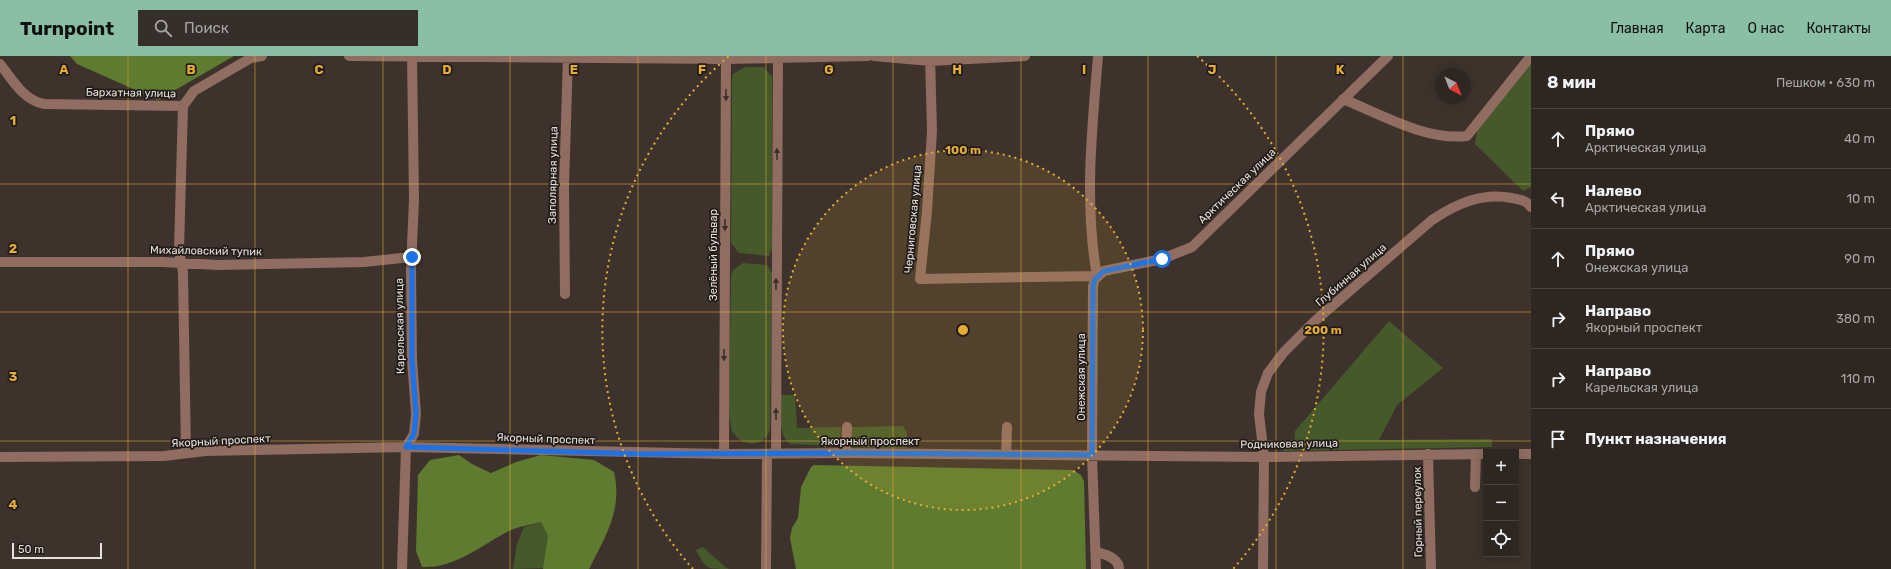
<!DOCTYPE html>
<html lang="ru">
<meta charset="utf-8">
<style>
body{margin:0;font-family:Rubik,sans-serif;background:#362e2a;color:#f1f3f6}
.controls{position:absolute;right:12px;bottom:12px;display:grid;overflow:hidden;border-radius:0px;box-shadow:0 2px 10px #0003}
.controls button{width:36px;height:36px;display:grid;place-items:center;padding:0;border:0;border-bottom:1px solid #49433f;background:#2e2621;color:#f1f3f6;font:20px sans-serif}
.compass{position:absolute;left:1435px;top:12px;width:36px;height:36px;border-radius:50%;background:#2e2621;box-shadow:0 2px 10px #0003;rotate:138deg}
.scale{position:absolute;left:12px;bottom:10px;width:90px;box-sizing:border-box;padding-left:4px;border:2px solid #e6e0db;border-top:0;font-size:11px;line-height:14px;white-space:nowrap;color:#e6e0db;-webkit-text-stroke:3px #211c19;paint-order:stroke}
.stop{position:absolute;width:12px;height:12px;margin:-9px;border:3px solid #1a73e8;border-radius:50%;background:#fff}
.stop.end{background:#1a73e8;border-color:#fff;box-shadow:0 1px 4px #0008}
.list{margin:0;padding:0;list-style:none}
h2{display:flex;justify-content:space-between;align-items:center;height:52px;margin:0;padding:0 16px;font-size:17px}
h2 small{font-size:13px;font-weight:400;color:#a7a5a5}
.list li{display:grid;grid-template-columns:26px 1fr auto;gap:12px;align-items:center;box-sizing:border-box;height:60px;padding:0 16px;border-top:1px solid #49433f}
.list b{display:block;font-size:15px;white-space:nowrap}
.list p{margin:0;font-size:13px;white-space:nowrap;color:#a7a5a5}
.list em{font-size:13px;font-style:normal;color:#a7a5a5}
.icon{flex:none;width:22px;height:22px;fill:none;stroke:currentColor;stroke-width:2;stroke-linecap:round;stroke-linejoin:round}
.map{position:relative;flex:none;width:1531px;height:513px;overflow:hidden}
header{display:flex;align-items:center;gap:24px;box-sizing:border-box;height:56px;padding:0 20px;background:#8abfa5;color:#111}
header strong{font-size:19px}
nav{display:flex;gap:22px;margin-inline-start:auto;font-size:14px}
.search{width:280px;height:36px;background:#362e2a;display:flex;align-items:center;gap:10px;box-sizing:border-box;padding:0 14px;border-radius:0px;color:#a7a5a5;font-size:15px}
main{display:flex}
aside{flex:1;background:#2e2621}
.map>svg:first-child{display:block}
.green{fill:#46592b}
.forest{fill:#5e7b2f}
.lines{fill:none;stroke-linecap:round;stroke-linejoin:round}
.minor{stroke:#906c61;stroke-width:10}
.oneway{fill:#3d302b}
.route{stroke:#1a73e8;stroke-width:5}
.grid{fill:none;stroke:#e6ad36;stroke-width:1;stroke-opacity:0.55}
.ring{fill:none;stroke:#e6ad36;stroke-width:2;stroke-dasharray:2 4}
.labels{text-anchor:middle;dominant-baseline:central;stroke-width:3.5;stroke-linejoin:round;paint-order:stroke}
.street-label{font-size:11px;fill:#e6e0db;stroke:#211c19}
.grid-label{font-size:13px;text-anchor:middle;font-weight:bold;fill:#e6ad36;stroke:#211c19;stroke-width:3.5;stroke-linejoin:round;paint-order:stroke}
.centre{fill:#e6ad36;stroke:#211c19;stroke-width:2}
.ring-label{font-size:12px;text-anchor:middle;font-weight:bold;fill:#e6ad36;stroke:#211c19;stroke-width:3.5;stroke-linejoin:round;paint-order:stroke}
</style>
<header>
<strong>Turnpoint</strong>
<div class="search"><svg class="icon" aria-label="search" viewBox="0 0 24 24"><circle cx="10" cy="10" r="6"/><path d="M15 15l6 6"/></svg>Поиск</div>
<nav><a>Главная</a><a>Карта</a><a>О нас</a><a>Контакты</a></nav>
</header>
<main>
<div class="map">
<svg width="1531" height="513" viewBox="0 0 1531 513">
<rect width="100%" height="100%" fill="#3d332c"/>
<path class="green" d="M1531 4V131L1523 135 1475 88 1478 71Z
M745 11H764L772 21V192L769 200 739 197 731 187 732 23 733 18Z
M743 207 767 209 772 217 770 373C765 393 741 391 732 375 730 369 730 362 729 356L731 221 733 214Z
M1389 265 1443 312 1397 349 1379 384 1492 383V391L1282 395 1295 382V375Z
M781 339H795L797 372 841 371 840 390 790 388C777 379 781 353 781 339Z
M903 370 907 377 906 392 851 391 852 371Z
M541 466 548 480 544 512 513 513 517 488 524 471Z
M703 491 725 511 729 513C705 513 706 513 696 494Z"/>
<path class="forest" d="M70 0H234L158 44 77 8Z
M459 399 472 408 491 417 516 406 541 399 594 404 614 416C623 454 605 481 589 513H543L548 480 541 466C529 469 515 471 505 477 481 490 453 513 422 511L416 495 418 419 430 404Z
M814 409 1073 414 1081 419 1084 425 1086 513H796L790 482 792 472 798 462 801 431 811 411Z"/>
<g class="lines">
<path class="minor" d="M349 0 726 3 868 0
M874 0 930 5 1025 0
M930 0 932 75 927 155 920 223 1097 220C1084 147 1092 73 1098 0
M0 8C12 23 23 44 44 48L183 50 194 35 251 2 262 0
M1343 43C1380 58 1426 85 1467 80L1531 0
M183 50 179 193 183 217 186 397
M0 206H163L218 209 364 206 411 201
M565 238 564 131 568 0
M776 397 778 0
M846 397 847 371
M724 398 726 0
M1428 398 1431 513
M1516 398H1531
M1006 399 1007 371
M0 401 164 400 205 395 406 391 724 398 846 397 1264 401 1486 398
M1475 431 1476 398
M1096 496C1105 498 1119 502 1119 513
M402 513 406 391 414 378 416 358 412 303 411 213 414 143 412 0
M766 513 767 398
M1096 513 1092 399 1093 230 1095 223 1104 215 1162 203 1192 191 1388 0
M1263 513 1264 401 1259 358 1261 336 1268 317 1284 296 1316 264 1432 164C1456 148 1482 136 1512 142 1520 144 1526 144 1531 151"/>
</g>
<defs><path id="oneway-solid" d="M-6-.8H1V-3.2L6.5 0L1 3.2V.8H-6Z"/></defs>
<g class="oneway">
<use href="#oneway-solid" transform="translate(726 39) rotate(90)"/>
<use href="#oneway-solid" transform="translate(777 98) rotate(-90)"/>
<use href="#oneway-solid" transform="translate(725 169) rotate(90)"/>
<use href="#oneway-solid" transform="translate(776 228) rotate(-90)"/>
<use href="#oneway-solid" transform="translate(724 299) rotate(90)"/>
<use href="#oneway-solid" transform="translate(776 358) rotate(-90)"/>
</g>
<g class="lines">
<path class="route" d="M412 201V303L416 358 414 378 406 391 644 398 846 397 1092 399 1093 230 1095 223 1104 215 1162 203"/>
</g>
<path class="grid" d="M128 0V513M255 0V513M383 0V513M510 0V513M638 0V513M766 0V513M893 0V513M1021 0V513M1148 0V513M1276 0V513M1403 0V513M0 128H1531M0 256H1531M0 385H1531"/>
<circle cx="963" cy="274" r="180" fill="#e6ad36" fill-opacity=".12"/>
<g class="ring">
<circle cx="963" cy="274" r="180"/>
<path d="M693 513A360 360 0 0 1 729 0M1197 0A360 360 0 0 1 1233 513"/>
</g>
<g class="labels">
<g class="street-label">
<text transform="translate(131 37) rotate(1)">Бархатная улица</text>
<text transform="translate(553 119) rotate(-89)">Заполярная улица</text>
<text transform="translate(1237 130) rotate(-44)">Арктическая улица</text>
<text transform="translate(913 163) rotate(-85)">Черниговская улица</text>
<text transform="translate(206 195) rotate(1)">Михайловский тупик</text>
<text transform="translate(713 199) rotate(-90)">Зелёный бульвар</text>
<text transform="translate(1351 219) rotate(-41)">Глубинная улица</text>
<text transform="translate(400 270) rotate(-91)">Карельская улица</text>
<text transform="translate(1081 321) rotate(-90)">Онежская улица</text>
<text transform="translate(546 383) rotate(2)">Якорный проспект</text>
<text transform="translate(221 385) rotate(-3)">Якорный проспект</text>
<text x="870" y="385">Якорный проспект</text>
<text transform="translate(1289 388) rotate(-1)">Родниковая улица</text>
<text transform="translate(1418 456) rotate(-91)">Горный переулок</text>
</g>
</g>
<g class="grid-label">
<text x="64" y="18">A</text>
<text x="191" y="18">B</text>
<text x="319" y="18">C</text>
<text x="447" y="18">D</text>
<text x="574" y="18">E</text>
<text x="702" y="18">F</text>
<text x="829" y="18">G</text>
<text x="957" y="18">H</text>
<text x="1084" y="18">I</text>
<text x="1212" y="18">J</text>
<text x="1340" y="18">K</text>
<text x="13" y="69">1</text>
<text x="13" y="197">2</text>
<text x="13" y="325">3</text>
<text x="13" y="453">4</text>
</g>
<circle cx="963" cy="274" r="6" class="centre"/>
<g class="ring-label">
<text x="963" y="98">100 m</text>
<text x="1323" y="278">200 m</text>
</g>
</svg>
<div class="controls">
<button>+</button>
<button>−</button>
<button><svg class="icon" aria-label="locate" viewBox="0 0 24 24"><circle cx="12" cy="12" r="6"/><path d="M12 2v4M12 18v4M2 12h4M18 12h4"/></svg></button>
</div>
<svg class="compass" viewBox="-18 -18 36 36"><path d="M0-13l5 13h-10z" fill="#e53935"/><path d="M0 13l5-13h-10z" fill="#a7a5a5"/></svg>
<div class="scale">50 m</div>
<div class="stop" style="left:1162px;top:203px"></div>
<div class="stop end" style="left:412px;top:201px"></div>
</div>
<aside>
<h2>8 мин<small>Пешком · 630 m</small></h2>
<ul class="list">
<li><svg class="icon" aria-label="ahead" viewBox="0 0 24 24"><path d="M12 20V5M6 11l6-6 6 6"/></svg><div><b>Прямо</b><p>Арктическая улица</p></div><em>40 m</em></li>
<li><svg class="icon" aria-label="left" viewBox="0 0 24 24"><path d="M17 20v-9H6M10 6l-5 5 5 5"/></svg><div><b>Налево</b><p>Арктическая улица</p></div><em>10 m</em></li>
<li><svg class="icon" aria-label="ahead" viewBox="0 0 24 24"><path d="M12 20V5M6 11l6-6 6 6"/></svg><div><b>Прямо</b><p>Онежская улица</p></div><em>90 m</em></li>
<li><svg class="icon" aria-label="right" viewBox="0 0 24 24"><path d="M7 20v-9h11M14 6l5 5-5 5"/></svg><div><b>Направо</b><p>Якорный проспект</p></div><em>380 m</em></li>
<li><svg class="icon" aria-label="right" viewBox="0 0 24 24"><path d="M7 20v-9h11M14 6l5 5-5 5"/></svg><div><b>Направо</b><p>Карельская улица</p></div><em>110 m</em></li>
<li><svg class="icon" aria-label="arrive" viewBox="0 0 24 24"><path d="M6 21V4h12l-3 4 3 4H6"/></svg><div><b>Пункт назначения</b></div></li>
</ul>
</aside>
</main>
